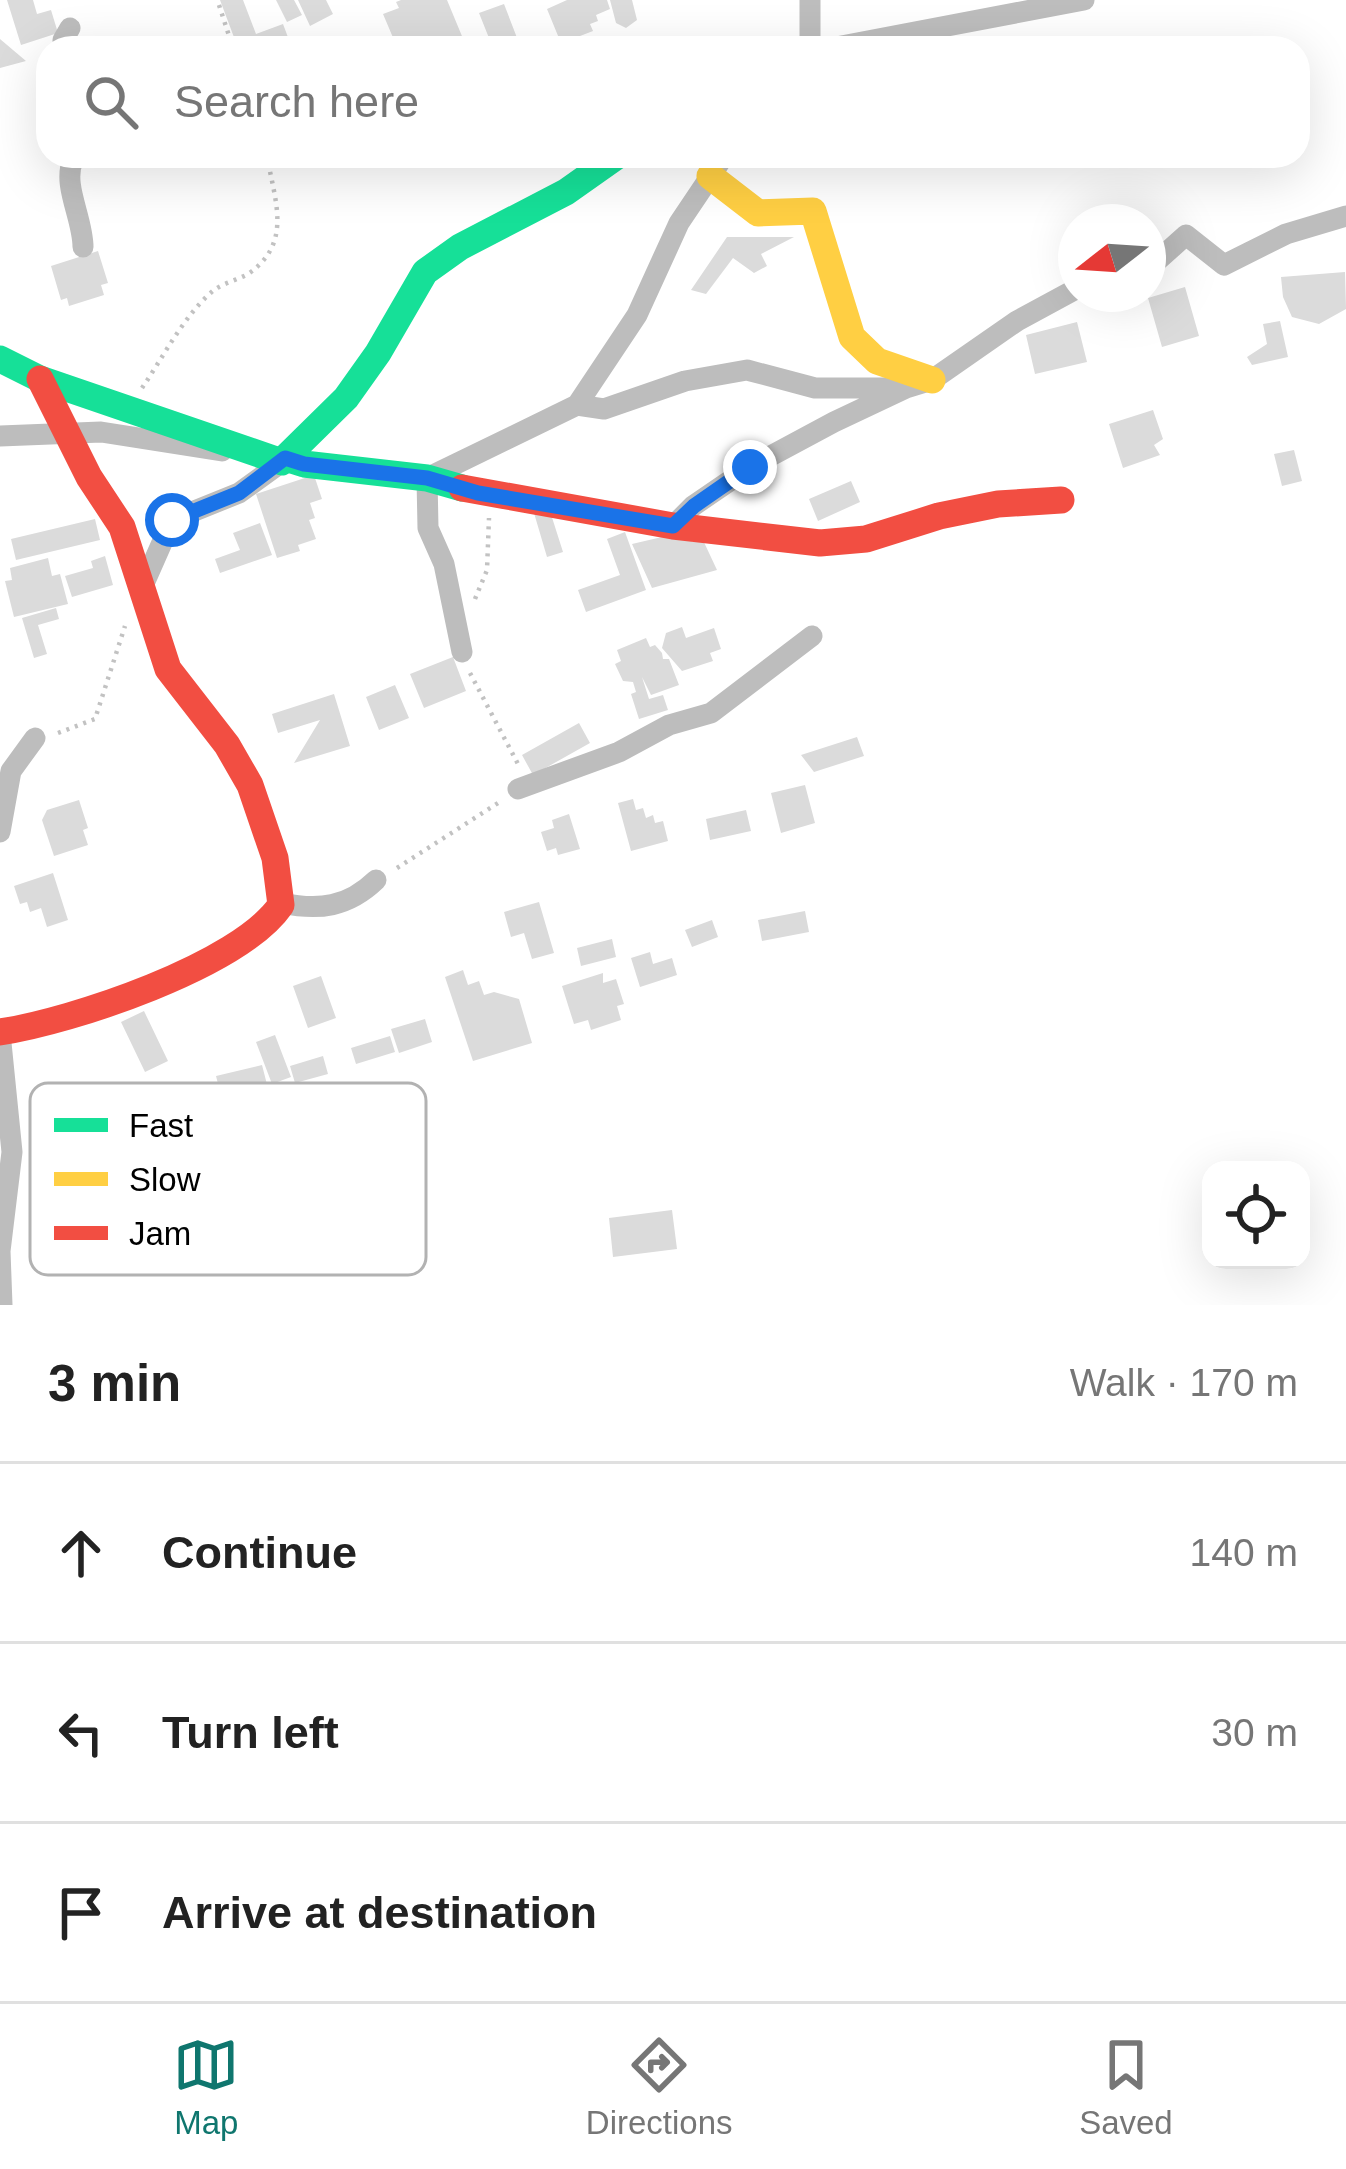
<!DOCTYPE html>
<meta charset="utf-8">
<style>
body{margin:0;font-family:Helvetica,sans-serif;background:#f2f2f2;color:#222}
.controls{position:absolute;right:36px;bottom:36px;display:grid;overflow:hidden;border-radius:24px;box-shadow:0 12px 48px #0002}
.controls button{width:108px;height:108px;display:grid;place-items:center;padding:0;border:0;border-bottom:3px solid #e0e0e0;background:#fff;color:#222;font:60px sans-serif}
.compass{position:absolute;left:1058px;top:204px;width:108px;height:108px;border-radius:50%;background:#fff;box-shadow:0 12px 48px #0002;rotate:253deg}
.stop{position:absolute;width:36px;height:36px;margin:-27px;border:9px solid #1a73e8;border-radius:50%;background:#fff}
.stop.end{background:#1a73e8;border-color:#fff;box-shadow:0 3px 12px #0008}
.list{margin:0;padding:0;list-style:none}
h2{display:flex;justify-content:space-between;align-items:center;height:156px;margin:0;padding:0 48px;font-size:51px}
h2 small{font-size:39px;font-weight:400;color:#767676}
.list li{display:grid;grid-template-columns:78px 1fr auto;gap:36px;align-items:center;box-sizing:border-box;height:180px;padding:0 48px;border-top:3px solid #e0e0e0}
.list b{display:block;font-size:45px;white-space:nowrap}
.list em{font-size:39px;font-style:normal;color:#767676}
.icon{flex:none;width:66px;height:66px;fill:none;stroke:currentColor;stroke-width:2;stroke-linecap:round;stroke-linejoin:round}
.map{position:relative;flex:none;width:1346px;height:1305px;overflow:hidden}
.search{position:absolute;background:#fff;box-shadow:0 12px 48px #0002;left:36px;right:36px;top:36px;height:132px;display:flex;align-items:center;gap:30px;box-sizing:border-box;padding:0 42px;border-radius:36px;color:#767676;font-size:45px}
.sheet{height:696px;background:#fff}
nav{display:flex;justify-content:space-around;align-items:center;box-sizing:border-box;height:168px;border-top:3px solid #e0e0e0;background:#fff;font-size:33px;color:#767676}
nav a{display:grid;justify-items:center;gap:6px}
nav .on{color:#0f766e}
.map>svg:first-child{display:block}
.building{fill:#dbdbdb}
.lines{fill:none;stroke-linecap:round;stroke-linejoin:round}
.path{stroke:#c2c2c2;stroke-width:4.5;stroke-dasharray:3 6;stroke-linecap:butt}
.street{stroke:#bdbdbd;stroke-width:21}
.fast{stroke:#16e098;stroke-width:27}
.slow{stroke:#ffcf43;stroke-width:27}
.jam{stroke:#f24e42;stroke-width:27}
.route{stroke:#1a73e8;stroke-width:15}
.key{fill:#fff;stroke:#b2b2b2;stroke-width:3}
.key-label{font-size:33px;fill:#000}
</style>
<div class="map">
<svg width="1346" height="1305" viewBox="0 0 1346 1305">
<rect width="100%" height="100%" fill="#fff"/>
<path class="building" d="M7 0H33L37 14 51 10 58 33 21 45Z
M220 0H243L256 34 283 24 289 40 269 48H238Z
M276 0H294L302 15 287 22Z
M298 0H326L333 14 310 26Z
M401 0H447L464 41 446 48H407L405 43 397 47 383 14 399 8 396 2Z
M567 0H607L610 9 596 15 598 21 590 24 593 31 580 36 585 48H563L547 9Z
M610 0H632L637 20 626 28 616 23Z
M504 4 519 43 493 48 479 13Z
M0 39 26 61 0 68Z
M727 237H794L761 254 767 266 754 273 733 258 706 294 691 290Z
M98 251 108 283 101 285 104 295 69 306 67 298 61 300 51 266Z
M1345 272 1346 309 1319 324 1292 317 1283 297 1281 277Z
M1185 287 1199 336 1162 347 1148 298Z
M1280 321 1288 357 1252 365 1247 357 1267 344 1263 324Z
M1077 322 1087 362 1035 374 1026 335Z
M1153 410 1163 439 1154 445 1160 455 1123 468 1109 424Z
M1294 450 1302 481 1282 486 1274 454Z
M314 475 322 499 310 503 315 518 309 520 316 539 298 545 300 551 277 558 256 494Z
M851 481 860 502 818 521 809 499Z
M549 508 563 552 547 557 534 513Z
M95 519 100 540 16 560 11 539Z
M260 523 272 555 220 573 215 559 240 550 233 533Z
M625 532 646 590 586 612 578 590 620 575 607 539Z
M679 533 691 535 692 542 702 538 717 570 652 588 632 544Z
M105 556 113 585 72 597 65 576 93 568 91 561Z
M48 558 52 576 60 574 68 604 14 617 5 581 12 580 10 568Z
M56 608 59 619 38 625 47 654 34 658 22 618Z
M682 627 686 638 714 628 721 649 710 653 713 661 682 671 662 648 666 633Z
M646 638 650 647 655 645 662 653 663 659H669L679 685 651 695 642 677 649 699 663 695 668 710 639 719 631 694 636 692 633 682 623 681 615 664 621 661 617 650Z
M453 657 466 691 424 708 410 674Z
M395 685 409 718 379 730 366 697Z
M334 694 350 746 294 763 320 720 278 733 272 714Z
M579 723 590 743 533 775 522 755Z
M857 737 864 756 814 772 801 755Z
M805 785 815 823 781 833 771 793Z
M633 799 636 810 643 808 646 818 653 815 655 823 663 821 668 841 631 851 618 803Z
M79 800 88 828 83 830 88 845 54 856 42 820 47 810Z
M746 810 751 831 710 840 706 819Z
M569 814 580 849 558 855 556 848 547 851 541 832 554 828 552 820Z
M53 873 68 920 47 927 41 908 30 912 27 902 20 904 14 886Z
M539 902 554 953 532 959 524 933 511 937 504 912Z
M805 911 809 932 762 941 758 920Z
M712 920 718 937 692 947 685 930Z
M612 939 616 957 581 966 577 948Z
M650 952 653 964 672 958 677 975 640 987 631 958Z
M463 970 468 985 479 981 484 995 494 992 519 999 532 1043 473 1061 445 977Z
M603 973V983L616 979 624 1004 617 1006 621 1020 591 1030 588 1020 574 1024 562 986Z
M321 976 336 1018 308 1028 293 986Z
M144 1011 168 1061 145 1072 121 1022Z
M425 1019 432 1042 399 1053 391 1029Z
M275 1035 291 1077 272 1084 256 1042Z
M390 1036 395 1052 356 1064 351 1048Z
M323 1056 328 1074 295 1083 290 1066Z
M262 1065 271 1100 225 1111 216 1076Z
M672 1210 677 1249 613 1257 609 1218Z"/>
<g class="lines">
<path class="path" d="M219 5 233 48
M142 388C164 356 184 315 214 290 224 283 237 280 248 274 293 243 275 202 267 156
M475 599 487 570 489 518
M470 673 518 764
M58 733 95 719 125 626
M397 868 498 803"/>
<path class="street" d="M810 0V48
M70 28 63 40 74 48
M831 48 1084 0
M79 156 73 160C62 185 83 218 83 247
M1148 269 1186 235 1224 265 1286 234 1346 216
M577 405 604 409 685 381 747 370 815 388H899
M0 436 101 432 222 451
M673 526 693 506 750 467 834 422 906 388 932 380 1017 321 1076 289
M142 588 172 520 239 493 282 462
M462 652 444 564 428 528 427 478 577 405 637 315 679 223 724 156
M518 789 619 752 669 725 711 713 812 636
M0 832 11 771 35 738
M282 903C319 911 348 907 376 880
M0 1033 12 1152 0 1251 2 1305"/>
<path class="fast" d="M0 359 40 379 282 462 285 458 304 464 427 478 462 488
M285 458 346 398 378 353 425 272 460 247 566 192 617 156"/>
<path class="slow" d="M710 176 758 213 813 211 852 337 877 361 932 380"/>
<path class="jam" d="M462 488 673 526 820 543 866 539 939 516 998 504 1061 500
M0 1032C72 1021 239 966 281 905L275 858 250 785 227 745 168 669 122 527 89 477 40 379"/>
</g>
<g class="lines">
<path class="route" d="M172 520 239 493 285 458 304 464 427 478 478 493 673 526 694 506 750 467"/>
</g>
<rect x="30" y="1083" width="396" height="192" rx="18" class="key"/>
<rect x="54" y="1118" width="54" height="14" fill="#16e098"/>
<rect x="54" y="1172" width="54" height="14" fill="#ffcf43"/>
<rect x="54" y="1226" width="54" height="14" fill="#f24e42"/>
<g class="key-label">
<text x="129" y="1137">Fast</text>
<text x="129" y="1191">Slow</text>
<text x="129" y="1245">Jam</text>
</g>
</svg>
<div class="controls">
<button><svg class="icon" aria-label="locate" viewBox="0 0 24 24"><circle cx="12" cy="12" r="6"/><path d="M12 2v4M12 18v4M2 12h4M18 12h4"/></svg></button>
</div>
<svg class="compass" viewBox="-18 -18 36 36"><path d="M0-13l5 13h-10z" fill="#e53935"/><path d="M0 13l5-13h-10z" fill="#767676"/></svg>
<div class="stop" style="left:172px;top:520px"></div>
<div class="stop end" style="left:750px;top:467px"></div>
<div class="search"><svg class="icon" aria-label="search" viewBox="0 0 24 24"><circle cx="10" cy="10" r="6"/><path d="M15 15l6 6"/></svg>Search here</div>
</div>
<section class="sheet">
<h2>3 min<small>Walk · 170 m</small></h2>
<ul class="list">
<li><svg class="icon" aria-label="ahead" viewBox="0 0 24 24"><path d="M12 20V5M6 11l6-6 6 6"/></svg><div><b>Continue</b></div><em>140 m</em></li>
<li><svg class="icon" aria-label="left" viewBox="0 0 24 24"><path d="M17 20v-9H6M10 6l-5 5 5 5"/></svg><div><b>Turn left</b></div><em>30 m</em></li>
<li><svg class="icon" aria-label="arrive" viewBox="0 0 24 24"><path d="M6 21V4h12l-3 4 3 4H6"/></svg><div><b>Arrive at destination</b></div></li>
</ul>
</section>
<nav>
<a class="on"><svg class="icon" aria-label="map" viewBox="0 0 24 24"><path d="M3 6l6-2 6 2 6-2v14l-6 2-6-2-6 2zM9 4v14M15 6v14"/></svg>Map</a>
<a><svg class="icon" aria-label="directions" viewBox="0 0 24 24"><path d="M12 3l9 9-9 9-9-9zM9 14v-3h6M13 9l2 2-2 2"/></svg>Directions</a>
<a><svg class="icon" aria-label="saved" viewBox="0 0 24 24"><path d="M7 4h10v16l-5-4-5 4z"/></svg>Saved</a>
</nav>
